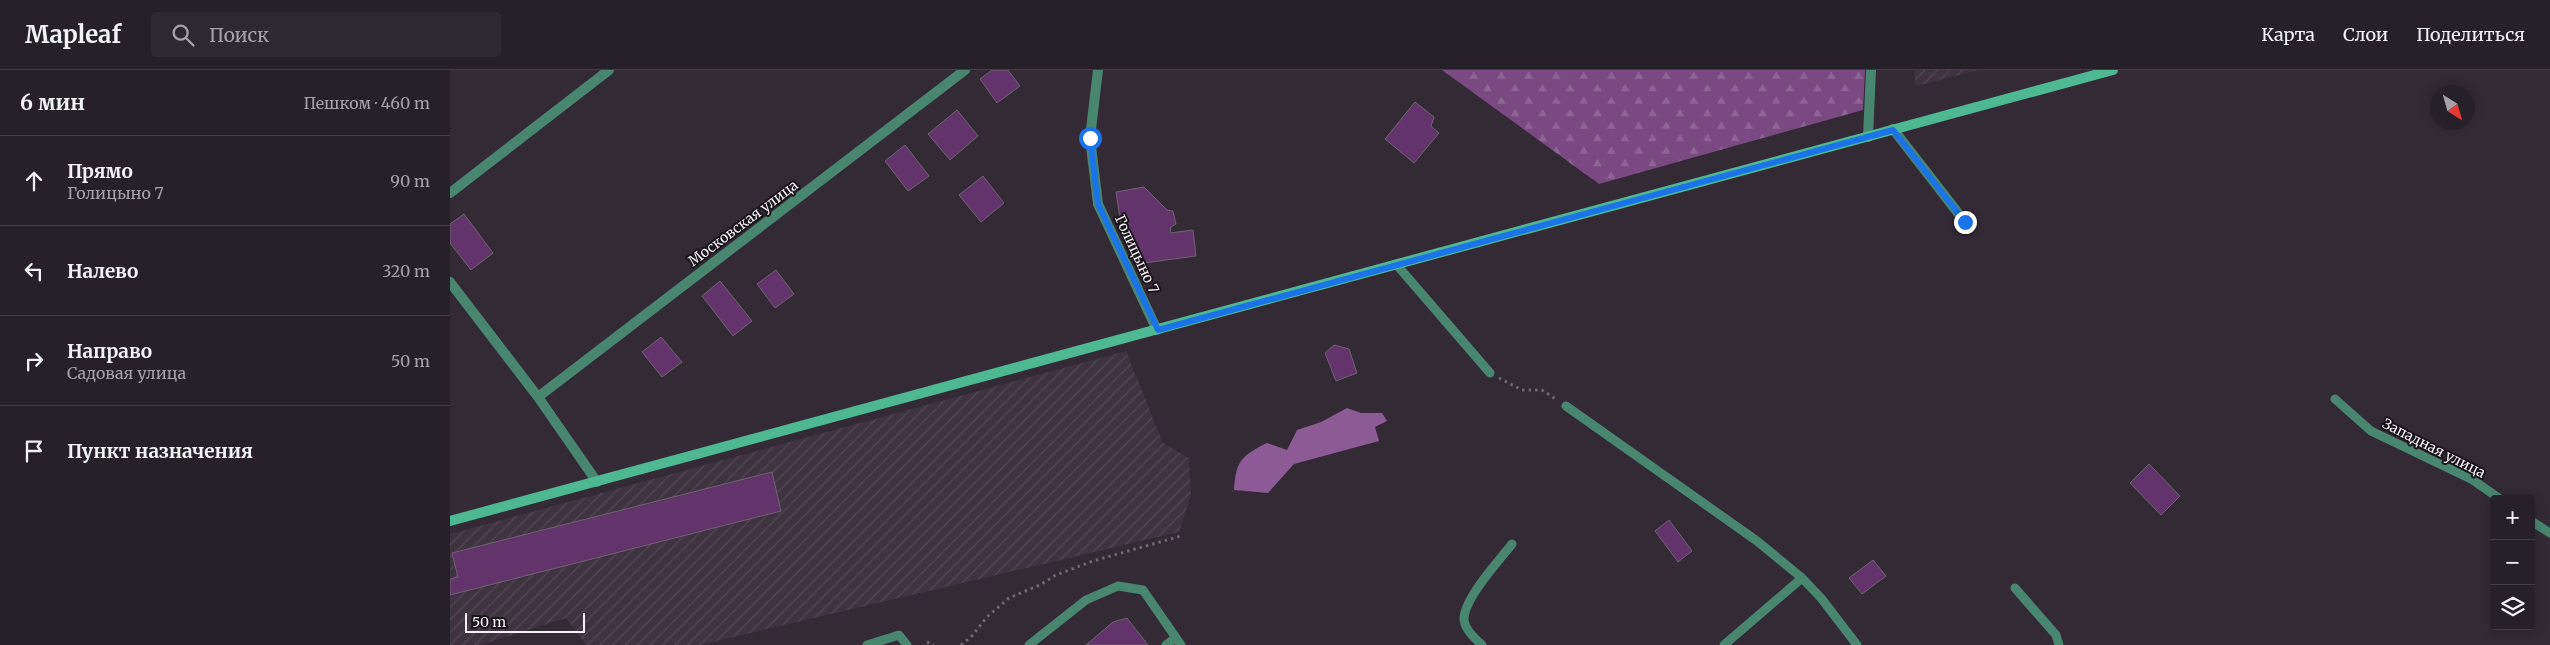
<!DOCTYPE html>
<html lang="ru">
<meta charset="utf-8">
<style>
body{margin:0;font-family:Merriweather,serif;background:#2e2830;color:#f1f3f6}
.controls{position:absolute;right:15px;bottom:15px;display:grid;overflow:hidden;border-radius:5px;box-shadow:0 2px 12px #0003}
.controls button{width:45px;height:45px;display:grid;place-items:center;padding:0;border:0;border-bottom:1px solid #423e45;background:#262028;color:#f1f3f6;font:25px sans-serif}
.compass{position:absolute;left:1980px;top:15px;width:45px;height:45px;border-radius:50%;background:#262028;box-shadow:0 2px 12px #0003;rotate:143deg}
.scale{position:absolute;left:15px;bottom:12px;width:120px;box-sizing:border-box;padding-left:5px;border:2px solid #f5eff6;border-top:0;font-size:14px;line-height:18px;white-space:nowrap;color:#f5eff6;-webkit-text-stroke:4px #181519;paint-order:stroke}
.stop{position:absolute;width:15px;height:15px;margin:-11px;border:4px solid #1a73e8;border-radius:50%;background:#fff}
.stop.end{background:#1a73e8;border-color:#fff;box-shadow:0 1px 5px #0008}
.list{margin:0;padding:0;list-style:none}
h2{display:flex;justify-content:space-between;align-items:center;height:65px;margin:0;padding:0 20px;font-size:21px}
h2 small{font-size:16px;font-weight:400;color:#a4a3a8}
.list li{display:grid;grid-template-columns:32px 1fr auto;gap:15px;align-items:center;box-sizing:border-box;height:90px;padding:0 20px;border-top:1px solid #423e45}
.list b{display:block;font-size:19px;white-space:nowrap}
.list p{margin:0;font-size:16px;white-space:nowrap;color:#a4a3a8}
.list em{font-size:16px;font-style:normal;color:#a4a3a8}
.icon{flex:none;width:28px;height:28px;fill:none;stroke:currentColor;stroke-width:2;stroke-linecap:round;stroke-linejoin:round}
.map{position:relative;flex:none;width:2100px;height:575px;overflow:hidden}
header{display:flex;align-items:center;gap:30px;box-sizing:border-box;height:70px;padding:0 25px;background:#262028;border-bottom:1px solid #423e45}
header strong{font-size:24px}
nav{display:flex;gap:28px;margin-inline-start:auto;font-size:18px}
.search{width:350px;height:45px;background:#2e2830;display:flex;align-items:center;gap:12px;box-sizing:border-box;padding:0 18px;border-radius:5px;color:#a4a3a8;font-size:19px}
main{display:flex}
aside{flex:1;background:#262028}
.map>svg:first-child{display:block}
.industrial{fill:url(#industrial-furrows)}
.forest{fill:url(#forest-firs)}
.water{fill:#8c5a95}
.building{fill:#63336b;stroke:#6e6470}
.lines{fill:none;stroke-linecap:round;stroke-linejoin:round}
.path{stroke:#706871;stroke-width:3;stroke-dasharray:2.5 4;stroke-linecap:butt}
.lane{stroke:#48866f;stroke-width:9}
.street{stroke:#48866f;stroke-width:10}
.secondary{stroke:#4eb893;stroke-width:10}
.route{stroke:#1a73e8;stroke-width:6}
.labels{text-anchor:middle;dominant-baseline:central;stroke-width:4;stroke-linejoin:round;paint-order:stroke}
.street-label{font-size:14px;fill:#f5eff6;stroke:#181519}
</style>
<header>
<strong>Mapleaf</strong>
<div class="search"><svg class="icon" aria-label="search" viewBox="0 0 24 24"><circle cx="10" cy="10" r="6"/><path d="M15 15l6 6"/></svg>Поиск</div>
<nav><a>Карта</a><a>Слои</a><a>Поделиться</a></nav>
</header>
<main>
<aside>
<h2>6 мин<small>Пешком · 460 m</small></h2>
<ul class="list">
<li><svg class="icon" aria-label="ahead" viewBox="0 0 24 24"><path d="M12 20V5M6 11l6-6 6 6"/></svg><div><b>Прямо</b><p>Голицыно 7</p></div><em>90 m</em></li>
<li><svg class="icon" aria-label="left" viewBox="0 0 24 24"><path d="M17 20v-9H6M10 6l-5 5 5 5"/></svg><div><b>Налево</b></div><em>320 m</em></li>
<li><svg class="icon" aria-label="right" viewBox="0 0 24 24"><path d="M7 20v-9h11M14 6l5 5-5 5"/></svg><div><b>Направо</b><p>Садовая улица</p></div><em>50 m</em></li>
<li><svg class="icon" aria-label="arrive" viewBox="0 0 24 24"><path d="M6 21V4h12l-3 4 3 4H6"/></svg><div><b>Пункт назначения</b></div></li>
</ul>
</aside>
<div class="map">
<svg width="2100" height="575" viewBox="0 0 2100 575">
<defs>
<pattern id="industrial-furrows" width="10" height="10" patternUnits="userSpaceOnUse" patternTransform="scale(1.25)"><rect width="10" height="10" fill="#3f3241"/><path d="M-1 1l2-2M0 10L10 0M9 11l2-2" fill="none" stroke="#524654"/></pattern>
<pattern id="forest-firs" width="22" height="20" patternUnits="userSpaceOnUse" patternTransform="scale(1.25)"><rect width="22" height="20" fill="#7a4982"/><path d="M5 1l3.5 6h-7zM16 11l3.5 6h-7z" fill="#8e6494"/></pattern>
</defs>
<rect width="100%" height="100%" fill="#332a35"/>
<path class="industrial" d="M1464 0H1529L1466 16Z
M676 281 713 373 739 388 741 425 729 462 250 575H136L116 548 30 575H0V464Z"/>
<path class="forest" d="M992 0H1415L1413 40 1149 114Z"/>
<path class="water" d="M897 338 911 343H932L937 351 925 357 929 371 844 394 818 423 784 420C786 391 791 386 817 373L837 380 847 360 871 352Z"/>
<path class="building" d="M542 0H558L570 16 547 33 530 9Z
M965 32 984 47 981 56 989 63 964 93 935 69Z
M507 40 528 66 500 90 478 64Z
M455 75 479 106 458 121 435 91Z
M533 106 554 133 531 152 509 125Z
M694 117 717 140 723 141 726 154 721 157 720 163 743 160 746 186 694 193 684 168 671 155 666 122Z
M14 144 43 183 21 200 0 173V154Z
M326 200 344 224 325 238 307 214Z
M270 211 302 251 283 266 252 226Z
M211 267 232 292 212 307 192 282Z
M884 275 899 279 907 303 886 311 875 283Z
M1699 394 1730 426 1711 445 1680 413Z
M322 402 331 441 0 525V509L8 507 2 483Z
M1219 450 1242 481 1228 492 1205 461Z
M1423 490 1436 506 1412 524 1399 508Z
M677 548 698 575H636L663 552Z"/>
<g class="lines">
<path class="path" d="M1049 308 1072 320H1092L1107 330
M477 572 484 575
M511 575 521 567 537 547 559 528 590 515 606 505 643 491 731 466"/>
<path class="lane" d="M946 194 1040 303
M1885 329 1921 361 2023 410 2050 429
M1116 336 1307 471 1352 508 1371 528 1407 575
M2081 451 2100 463
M1565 518 1606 565 1609 575
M417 575 449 565 457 575
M579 575 636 530 668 516 693 520 731 575
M716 575 725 568
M1032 575C1025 569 1015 560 1014 550 1013 529 1049 491 1062 474
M1274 575 1352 508"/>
<path class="street" d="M648 0 640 68 648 134 707 260
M1443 59 1515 152
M1418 67 1421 0
M0 123 159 0
M0 212 88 327 147 412
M88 327 515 0"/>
<path class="secondary" d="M0 451 1663 0"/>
</g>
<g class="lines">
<path class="route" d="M640 68 648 134 708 260 1443 60 1515 152"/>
</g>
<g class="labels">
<g class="street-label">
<text transform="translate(293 153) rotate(-37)">Московская улица</text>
<text transform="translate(687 184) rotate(65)">Голицыно 7</text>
<text transform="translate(1984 378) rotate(27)">Западная улица</text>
</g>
</g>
</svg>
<div class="controls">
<button>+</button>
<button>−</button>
<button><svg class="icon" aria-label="layers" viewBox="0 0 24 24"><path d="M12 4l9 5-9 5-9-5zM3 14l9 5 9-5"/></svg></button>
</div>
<svg class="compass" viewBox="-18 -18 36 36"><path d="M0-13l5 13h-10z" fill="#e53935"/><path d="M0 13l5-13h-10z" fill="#a4a3a8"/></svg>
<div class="scale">50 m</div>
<div class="stop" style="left:640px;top:68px"></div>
<div class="stop end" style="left:1515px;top:152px"></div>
</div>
</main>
